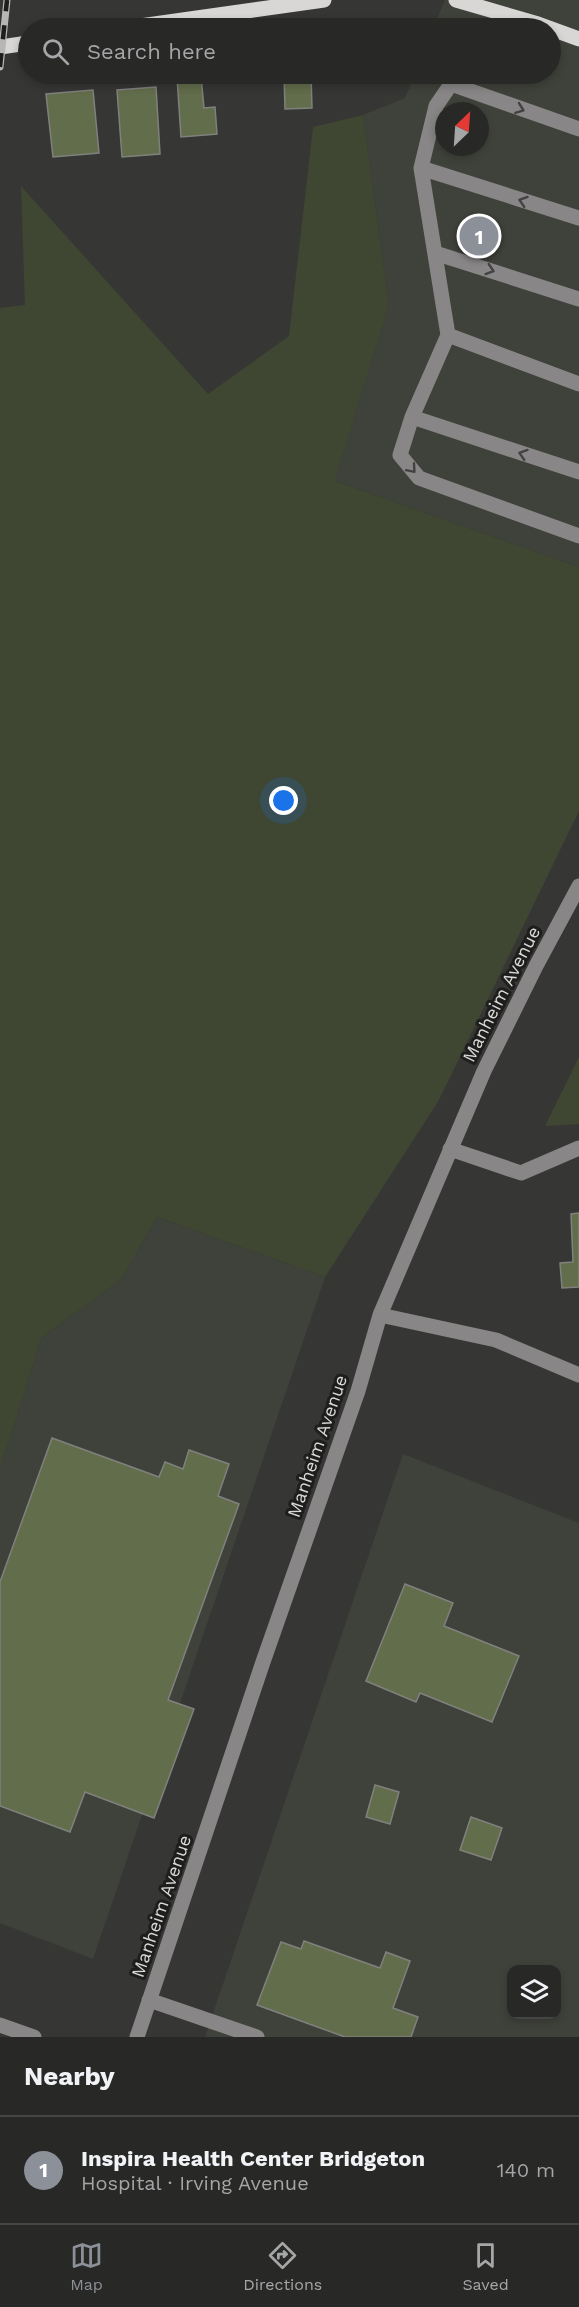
<!DOCTYPE html>
<meta charset="utf-8">
<style>
body{margin:0;font-family:"Work Sans",sans-serif;background:#343533;color:#f1f3f6}
.controls{position:absolute;right:18px;bottom:18px;display:grid;overflow:hidden;border-radius:12px;box-shadow:0 3px 9px #0003}
.controls button{width:54px;height:54px;display:grid;place-items:center;padding:0;border:0;border-bottom:2px solid #444544;background:#282927;color:#f1f3f6;font:30px sans-serif}
.compass{position:absolute;left:435px;top:102px;width:54px;height:54px;border-radius:50%;background:#282927;box-shadow:0 3px 9px #0003;rotate:25deg}
.you{position:absolute;left:284px;top:801px;width:21px;height:21px;margin:-15px;border:4px solid #fff;border-radius:50%;background:#1a73e8;box-shadow:0 0 0 9px #1a73e833}
.badge{display:grid;place-items:center;width:39px;height:39px;border-radius:50%;background:#8c9099;color:#fff;font-size:20px;font-weight:700}
.pin{position:absolute;translate:-50% -50%;border:3px solid #fff;box-shadow:0 2px 6px #0006}
.list{margin:0;padding:0;list-style:none}
h2{display:flex;justify-content:space-between;align-items:center;height:78px;margin:0;padding:0 24px;font-size:26px}
h2 small{font-size:20px;font-weight:400;color:#a5a6a7}
.list li{display:grid;grid-template-columns:39px 1fr auto;gap:18px;align-items:center;box-sizing:border-box;height:108px;padding:0 24px;border-top:2px solid #444544}
.list b{display:block;font-size:22px;white-space:nowrap}
.list p{margin:0;font-size:20px;white-space:nowrap;color:#a5a6a7}
.list em{font-size:20px;font-style:normal;color:#a5a6a7}
.icon{flex:none;width:33px;height:33px;fill:none;stroke:currentColor;stroke-width:2;stroke-linecap:round;stroke-linejoin:round}
.map{position:relative;flex:none;width:579px;height:2037px;overflow:hidden}
.search{position:absolute;background:#282927;box-shadow:0 3px 9px #0003;left:18px;right:18px;top:18px;height:66px;display:flex;align-items:center;gap:15px;box-sizing:border-box;padding:0 21px;border-radius:33px;color:#a5a6a7;font-size:22px}
.sheet{height:186px;background:#282927}
nav{display:flex;justify-content:space-around;align-items:center;box-sizing:border-box;height:84px;border-top:2px solid #444544;background:#282927;font-size:16px;color:#a5a6a7}
nav a{display:grid;justify-items:center;gap:3px}
nav .on{color:#8c9099}
.map>svg:first-child{display:block}
.built{fill:#3f423a;fill-rule:evenodd}
.green{fill:#3f4631}
.building{fill:#626d4b;stroke:#80817e;stroke-width:1.5}
.lines{fill:none;stroke-linecap:round;stroke-linejoin:round}
.minor{stroke:#888686;stroke-width:15}
.major{stroke:#d9d6d6;stroke-width:15}
.rail-casing{stroke:#b7b8b6;stroke-width:7}
.rail{stroke:#1e1e1d;stroke-width:4.5;stroke-dasharray:14;stroke-linecap:butt}
.oneway{stroke:#434242}
.labels{text-anchor:middle;dominant-baseline:central;stroke-width:6;stroke-linejoin:round;paint-order:stroke}
.street-label{font-size:18px;fill:#d9dad8;stroke:#1e1e1d}
</style>
<div class="map">
<svg width="579" height="2037" viewBox="0 0 579 2037">
<rect width="100%" height="100%" fill="#363734"/>
<path class="built" d="M445 0H579V567L335 481 389 305 363 115 405 98 415 74H550V28H433ZM444 111H480V147H444Z
M157 1217 325 1277 93 1959 0 1923V1469L42 1337 122 1279Z
M403 1454 579 1523V2037H205ZM512 1970H556V2014H512Z"/>
<path class="green" d="M363 115 389 305 335 481 579 567V811L439 1100 325 1277 157 1217 122 1279 42 1337 0 1469V308L25 305 21 186 208 394 289 336 313 127Z
M579 1057V1124L545 1126Z"/>
<path class="building" d="M284 74H311L312 108 285 109Z
M345 74H386L387 80 346 82Z
M201 76 204 108 215 107 217 134 181 137 177 77Z
M156 87 160 154 122 157 117 90Z
M93 90 99 153 53 157 46 94Z
M579 1213V1287L562 1288 560 1263 573 1262 571 1214Z
M52 1438 159 1477 165 1462 183 1469 189 1450 229 1464 218 1496 239 1504 168 1700 194 1709 154 1818 85 1792 70 1832 0 1806V1582Z
M405 1584 453 1603 444 1626 519 1656 492 1722 420 1693 416 1702 366 1681Z
M375 1785 399 1792 390 1824 366 1817Z
M471 1817 502 1828 491 1860 460 1850Z
M304 1941 380 1968 386 1952 410 1961 393 2008 418 2017 411 2037H345L257 2005 281 1942 301 1949Z"/>
<g class="lines">
<path class="minor" d="M579 129 451 84 436 106 421 168 448 335 579 384
M421 168 579 218
M435 253 579 299
M448 335 412 417 400 455 419 478 579 536
M412 417 579 472
M450 1149 521 1173 579 1148
M380 1315 496 1340 579 1375
M149 2000 257 2037
M0 2025 34 2037
M137 2037 263 1662 358 1391 380 1315 484 1071 536 966 579 886"/>
<path class="major" d="M456 0 538 24 579 39
M126 28 324 0
M0 47 28 43"/>
<defs>
<path id="rail" d="M0 67 7 0"/>
</defs>
<use href="#rail" class="rail-casing"/>
<use href="#rail" class="rail"/>
</g>
<defs><path id="oneway-chevron" d="M-2-3.5L2.5 0L-2 3.5" fill="none" stroke-width="1.6" stroke-linecap="round" stroke-linejoin="round" transform="scale(1.5)"/></defs>
<g class="oneway">
<use href="#oneway-chevron" transform="translate(520 109) rotate(20)"/>
<use href="#oneway-chevron" transform="translate(523 201) rotate(-162)"/>
<use href="#oneway-chevron" transform="translate(490 270) rotate(18)"/>
<use href="#oneway-chevron" transform="translate(523 454) rotate(-162)"/>
<use href="#oneway-chevron" transform="translate(412 469) rotate(49)"/>
</g>
<g class="labels">
<g class="street-label">
<text transform="translate(501 994) rotate(-63)">Manheim Avenue</text>
<text transform="translate(317 1446) rotate(-71)">Manheim Avenue</text>
<text transform="translate(161 1906) rotate(-71)">Manheim Avenue</text>
</g>
</g>
</svg>
<div class="controls">
<button><svg class="icon" aria-label="layers" viewBox="0 0 24 24"><path d="M12 4l9 5-9 5-9-5zM3 14l9 5 9-5"/></svg></button>
</div>
<svg class="compass" viewBox="-18 -18 36 36"><path d="M0-13l5 13h-10z" fill="#e53935"/><path d="M0 13l5-13h-10z" fill="#a5a6a7"/></svg>
<div class="you"></div>
<div class="pin badge" style="left:479px;top:236px">1</div>
<div class="search"><svg class="icon" aria-label="search" viewBox="0 0 24 24"><circle cx="10" cy="10" r="6"/><path d="M15 15l6 6"/></svg>Search here</div>
</div>
<section class="sheet">
<h2>Nearby<small></small></h2>
<ul class="list">
<li><span class="badge">1</span><div><b>Inspira Health Center Bridgeton</b><p>Hospital · Irving Avenue</p></div><em>140 m</em></li>
</ul>
</section>
<nav>
<a class="on"><svg class="icon" aria-label="map" viewBox="0 0 24 24"><path d="M3 6l6-2 6 2 6-2v14l-6 2-6-2-6 2zM9 4v14M15 6v14"/></svg>Map</a>
<a><svg class="icon" aria-label="directions" viewBox="0 0 24 24"><path d="M12 3l9 9-9 9-9-9zM9 14v-3h6M13 9l2 2-2 2"/></svg>Directions</a>
<a><svg class="icon" aria-label="saved" viewBox="0 0 24 24"><path d="M7 4h10v16l-5-4-5 4z"/></svg>Saved</a>
</nav>
